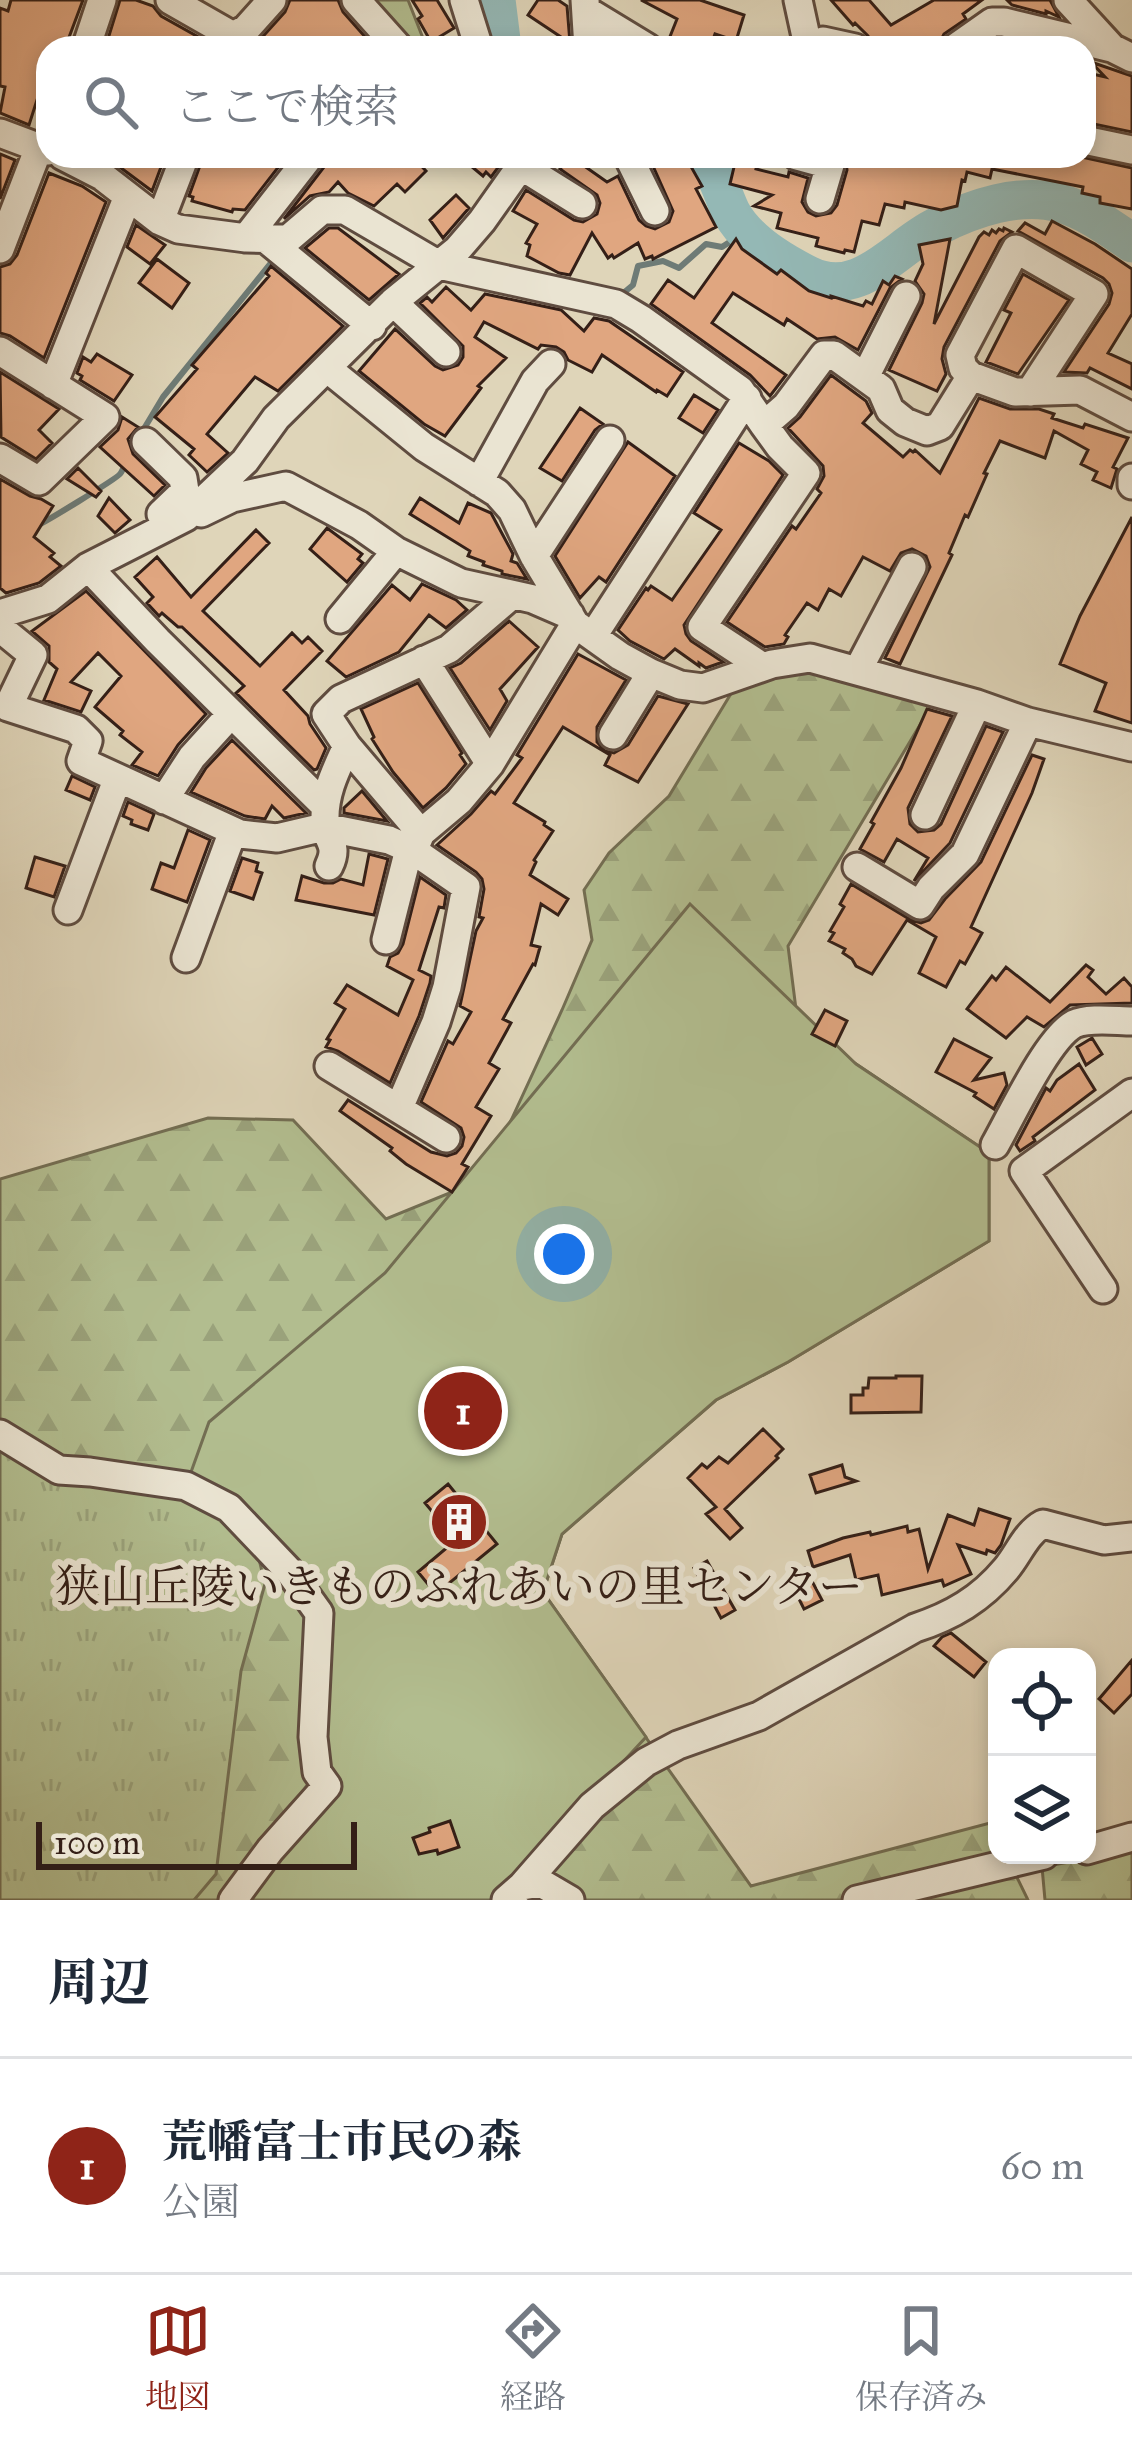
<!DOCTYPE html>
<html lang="ja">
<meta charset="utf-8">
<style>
body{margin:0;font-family:"IM FELL Great Primer","Noto Serif JP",serif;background:#f2f2f3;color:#1f2937}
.controls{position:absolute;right:36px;bottom:36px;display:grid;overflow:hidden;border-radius:24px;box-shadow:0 6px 18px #0003}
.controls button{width:108px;height:108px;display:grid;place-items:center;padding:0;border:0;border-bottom:3px solid #e0e1e3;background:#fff;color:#1f2937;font:60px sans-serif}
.scale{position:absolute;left:36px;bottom:30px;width:321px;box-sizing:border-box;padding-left:12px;border:6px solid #341f17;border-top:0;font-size:33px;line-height:42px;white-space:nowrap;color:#341f17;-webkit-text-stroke:9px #eae4d2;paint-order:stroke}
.you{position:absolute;left:564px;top:1254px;width:42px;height:42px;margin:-30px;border:9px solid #fff;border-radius:50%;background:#1a73e8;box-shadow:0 0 0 18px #1a73e833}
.badge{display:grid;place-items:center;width:78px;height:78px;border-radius:50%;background:#8f2418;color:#fff;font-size:39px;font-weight:700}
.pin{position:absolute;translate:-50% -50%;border:6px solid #fff;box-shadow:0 3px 12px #0006}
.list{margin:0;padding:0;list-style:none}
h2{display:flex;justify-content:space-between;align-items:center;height:156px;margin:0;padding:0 48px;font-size:51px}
h2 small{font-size:39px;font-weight:400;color:#747a83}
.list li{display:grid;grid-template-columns:78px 1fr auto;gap:36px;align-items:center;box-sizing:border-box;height:216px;padding:0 48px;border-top:3px solid #e0e1e3}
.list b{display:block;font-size:45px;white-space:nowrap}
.list p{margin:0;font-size:39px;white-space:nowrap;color:#747a83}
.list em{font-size:39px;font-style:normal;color:#747a83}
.icon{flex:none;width:66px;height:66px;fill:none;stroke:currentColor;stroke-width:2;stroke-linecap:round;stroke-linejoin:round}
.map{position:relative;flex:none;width:1132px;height:1900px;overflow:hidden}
.search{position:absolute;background:#fff;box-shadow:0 6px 18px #0003;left:36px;right:36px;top:36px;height:132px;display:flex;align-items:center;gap:30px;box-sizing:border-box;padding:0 42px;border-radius:36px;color:#747a83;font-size:45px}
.sheet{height:372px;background:#fff}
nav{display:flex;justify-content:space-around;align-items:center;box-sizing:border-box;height:168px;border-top:3px solid #e0e1e3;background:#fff;font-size:33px;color:#747a83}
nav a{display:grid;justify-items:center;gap:6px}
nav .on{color:#8f2418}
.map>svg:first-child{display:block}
.grass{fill:url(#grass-tufts);stroke:#736e53;stroke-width:3}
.forest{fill:url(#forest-firs);stroke:#736e53;stroke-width:3}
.green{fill:#b2bd8f;stroke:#736e53;stroke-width:3}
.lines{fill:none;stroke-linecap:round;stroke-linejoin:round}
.stream{stroke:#6e7b76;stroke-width:6}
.river{stroke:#94b8b5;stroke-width:39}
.building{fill:#e0a680;stroke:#341f17;stroke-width:3}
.minor-casing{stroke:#5f4c40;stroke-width:33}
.minor{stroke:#eae4d2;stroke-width:27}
.labels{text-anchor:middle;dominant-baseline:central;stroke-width:12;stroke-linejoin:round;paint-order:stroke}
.poi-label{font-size:45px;fill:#341f17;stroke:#eae4d2}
</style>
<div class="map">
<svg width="1132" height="1900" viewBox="0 0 1132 1900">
<defs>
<pattern id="grass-tufts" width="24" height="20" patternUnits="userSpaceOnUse" patternTransform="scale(3)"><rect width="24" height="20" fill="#b2bd8f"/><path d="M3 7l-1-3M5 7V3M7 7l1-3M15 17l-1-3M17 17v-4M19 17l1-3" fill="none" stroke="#9aa27b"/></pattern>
<pattern id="forest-firs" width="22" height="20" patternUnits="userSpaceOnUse" patternTransform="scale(3)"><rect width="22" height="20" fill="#b2bd8f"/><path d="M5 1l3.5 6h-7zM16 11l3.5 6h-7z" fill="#9aa27b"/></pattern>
</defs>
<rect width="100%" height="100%" fill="#dfd5b9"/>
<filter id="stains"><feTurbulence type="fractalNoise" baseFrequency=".00167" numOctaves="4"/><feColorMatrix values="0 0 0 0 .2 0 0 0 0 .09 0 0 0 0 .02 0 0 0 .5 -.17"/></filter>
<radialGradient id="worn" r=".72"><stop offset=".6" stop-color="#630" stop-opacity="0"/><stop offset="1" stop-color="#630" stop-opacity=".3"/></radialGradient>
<path class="grass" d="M0 1434 186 1486 289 1571 233 1900H0Z"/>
<path class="forest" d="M808 666 936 698 788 946 798 1025 989 1153V1241L788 1362 716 1400 562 1534 543 1592 751 1886 990 1823 997 1837V1855H1006L1028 1900H194L216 1874 241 1671 265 1584 245 1501 120 1486 0 1430V1179L208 1118 293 1120 386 1219 484 1179 562 1010 592 940 584 890 609 853 669 796 732 692Z
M1132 1845V1900H1045L1042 1867 1096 1857Z"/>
<path class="green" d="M366 0H408L426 46 408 48Z
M690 904 856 1064 989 1153V1241L788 1362 716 1400 562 1534 543 1592 646 1737 495 1900H233L327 1786 319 1613 289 1571 186 1486 209 1422 385 1273Z"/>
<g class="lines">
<path class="stream" d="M621 295 633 285 638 266 663 261 679 268 706 244 722 247 745 232
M142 432 163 397 275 258
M34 527C41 525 116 479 120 474 122 472 123 468 125 465"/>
<path class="river" d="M496 0 502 48
M701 156C717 169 722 194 731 212 746 240 780 261 808 275 859 301 894 248 936 227 972 208 1020 192 1060 203 1087 211 1109 227 1132 243"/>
</g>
<path class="building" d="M11 0H83L65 48H48V104L37 100 29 125 0 113 5 87 0 86V8L8 11Z
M120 0H136L153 6 161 16 209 43 207 48H169L154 42 152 48H122L107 42Z
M290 0H338L343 12 375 48H262L257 43 285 12Z
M412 0H437L454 28 431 42 418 19 422 16Z
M538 0H558L567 6 570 43 528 15Z
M641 0H700L744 15 736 41 715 34 710 48H695L669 39 677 19Z
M831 0H869L891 25 934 0H982L963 14 966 19 944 34 937 48H875L868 36 855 23 853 25Z
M1007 0H1050L1059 17 1046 11V14L1012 5Z
M1091 62 1132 76V132L1084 122V72L1105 77Z
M0 154 15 160 0 199Z
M116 156H131L161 167 152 191 113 162Z
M208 156H287L245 210 233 209 232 212 192 201 193 197 189 196 202 160 205 161Z
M328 156H412L426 171 405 192 397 184 374 206 348 193 338 182 329 192 310 196 284 219 324 167Z
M459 156H499L503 161 491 177 486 172 483 176Z
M570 156 607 182 618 176 639 220 646 226 655 229 669 222 673 211 653 166 671 156H676L689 163 702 186 696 189 716 227 653 259 652 256 645 259 638 243 614 258 612 255 608 258 592 233 570 275 559 273 527 256 530 245 526 243 537 224 513 211 526 190 574 220 583 222 597 214 600 203 597 195 560 169Z
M732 156H759L756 169 788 177 789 172 808 178 802 202 808 212 816 216 831 213 837 205 847 170 845 156H1077L1132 168V209L1100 203V197L1082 193 1083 187 992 169 990 178 967 172 965 181 962 180 957 206 941 210 905 202 904 208 885 204 879 225 862 221 854 252 845 250 844 253 816 246 818 238 777 228 781 213 754 206 772 195 730 184 734 167Z
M49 173 82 186 106 202 44 358 10 336 0 333V267L10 264 17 255Z
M456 195 469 208 443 238 430 220Z
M1052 221 1095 244 1132 269V314L1108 353 1132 364V389L1090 368 1087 373 1064 372 1109 304 1112 293 1109 284 1103 278 1018 231 1025 223 1045 234Z
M136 225 165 245 150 264 127 247Z
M329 228H338L399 274 369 300 305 248Z
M1004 228 1012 232 1000 241 944 347 942 359 946 374 937 391 889 370 922 303 924 294 915 281 923 264 919 245 950 239 934 324 979 237 984 232 989 235 992 230 996 233 999 229 1003 231Z
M736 239 742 249 777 274 781 270 809 291 831 298V296L863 306 866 301 872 304 883 281 889 285 895 276 902 279 890 288 858 350 835 337 817 339 787 319 784 325 733 293 712 323 786 375 770 396 750 375 651 304 668 280 694 298Z
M157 259 189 283 172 308 139 283Z
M271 266 343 326 278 391 255 377 207 434 228 453 207 472 189 455 194 449 155 417 197 369 192 365 269 276 266 273Z
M1023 274 1069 300 1018 374 986 362 1011 313 1004 310Z
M446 287 471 310 485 294 561 310 584 331 594 318 609 321 683 372 667 396 657 390 656 392 602 355 592 372 568 360 564 352 556 347 541 345 538 349 484 322 475 337 506 358 478 386 481 388 445 436 424 424 359 371 395 329 435 366 443 370 458 365 463 357V346L420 303 427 297 432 302Z
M97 354 132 375 114 401 80 380 82 376 77 373 83 357 91 362Z
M0 372 59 409 39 430 52 443 36 459 1 437Z
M831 375 866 401 872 413 863 423 903 457 910 450 913 452 915 450 940 473 979 398 1010 409H1039L1054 414 1052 418 1083 428 1085 424 1128 438 1113 467 1117 469 1111 488 1093 480 1097 472 1081 464 1088 450 1054 431 1045 458 1000 441 984 473 987 474 968 517 965 515 949 553 952 555 900 664 885 658 930 567 926 556 912 549 901 553 890 571 863 557 841 596 829 589 818 610 807 603 787 632 785 635 788 637 784 644 765 647 727 622 792 526 796 529 821 493 817 489 824 476 823 466 788 428 800 417Z
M694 395 718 410 703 433 679 418Z
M580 408 603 424 595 430 562 481 540 468Z
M122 417 138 427 128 439 133 454 165 485 154 496 100 447 118 430Z
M628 442 675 476 606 582 599 577 580 598 555 556Z
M739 443 769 461 783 475 684 625 686 634 691 641 723 662 706 668 699 663V666L675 649 664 659 630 641 618 630 646 588 648 590 651 586 672 600 721 530 694 513Z
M78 468 101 491 96 497 67 479Z
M0 479 30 496 41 499 53 506 34 537 54 553 50 557 61 566 39 583 6 593 0 588Z
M109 498 130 520 115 533 98 516Z
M420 498 459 523 468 503 491 513 513 554 511 561 517 563 527 579 502 574V571L483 565 484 562 468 556 470 551 410 514Z
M1132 517V723L1095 711 1106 683 1060 664 1080 616Z
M327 528 362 554 358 559 363 563 347 582 310 549Z
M256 530 269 543 203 611 260 666 292 633 302 643 308 637 322 651 284 690 308 716 310 724 326 748 317 769 314 770 236 693 244 686 182 627H178L162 613 159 616 147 603 153 597 135 577 157 557 191 597Z
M422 584 456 600 467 610 446 628 429 615 399 652 346 677 327 661 392 585 410 600Z
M86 591 206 714 178 745 158 776 132 765 142 752 120 735 123 731 95 707 121 676 98 653 71 682 91 691 81 712 44 700 57 669 49 662V646L32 631Z
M509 621 538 647 500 689 507 701 490 730 450 668 461 663Z
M578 654 626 680 597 727V742L605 751 614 753 628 745 658 696 688 704 638 782 605 765 610 755 563 727 514 803 545 822 544 825 553 831 534 860 536 862 530 875 568 899 558 915 541 904 531 945 540 947 535 965 533 964 503 1019 511 1023 489 1063 499 1069 476 1107 491 1116 462 1164 468 1167 452 1192 406 1164 390 1151 392 1148 340 1111 348 1100 431 1152 447 1156 456 1153 462 1146 464 1137 461 1128 421 1102 448 1041 453 1044 471 1012 460 1006 476 931 483 918 479 917 484 889 482 879 476 872 437 845 471 814 491 791 495 794 522 758 517 755Z
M418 683 462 753 460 755 466 764 446 788 423 808 393 772 372 739 374 737 361 709Z
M927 709 952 716 908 808 910 824 918 832 934 830 941 824 986 726 1003 732 950 843 914 881 928 858 897 839 884 862 860 849 874 824 871 822 901 768Z
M232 740 306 813 284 818 272 806 265 819 245 816 191 792 206 768Z
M1032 755 1044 759 1032 793 971 927 982 933 965 964 960 961 946 987 919 973 936 937 907 920 872 974 856 966 852 959 843 953 845 949 829 941 834 933 830 931 844 907 840 904 851 884 911 920 921 923 929 920 945 899 981 862Z
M72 776 95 787 90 800 66 790Z
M362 791 387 821 344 813V808Z
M128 802 154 814 148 830 131 824 132 820 123 816Z
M188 830 210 840 187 902 152 889 161 863 174 868Z
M369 854 388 859 374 915 296 900 302 876 324 883H333L341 879 363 885Z
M35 857 65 866 54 897 26 888Z
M242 858 258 863 256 871 262 873 253 899 230 891Z
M420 877 446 895 444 908 439 907 419 970 431 976 430 983 419 1016 390 1083 338 1051 326 1047 330 1040 327 1039 345 1009 335 1003 347 985 398 1015 413 980 387 966 390 957 398 953 403 944Z
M1086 965 1093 970 1088 977 1106 994 1124 978 1132 987V1003L1070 1005 1044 1027 1027 1017 1006 1038 967 1009 992 976 996 980 1006 967 1050 1002Z
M825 1010 847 1021 835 1046 812 1034Z
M1092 1038 1102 1054 1086 1065 1077 1047Z
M954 1039 991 1058 974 1080 1004 1073 1007 1085 994 1109 974 1096 976 1093 936 1072Z
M1079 1064 1095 1090 1033 1137 1035 1141 1020 1151 1016 1145 1046 1088 1050 1091 1057 1080Z
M896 1376H922L921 1412 851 1413V1395H863V1388H868L869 1378H896Z
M763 1429 783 1449 776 1456 778 1458 725 1509 742 1528 730 1539 706 1514 716 1507 688 1478 702 1464 707 1468 719 1457 728 1463Z
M842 1465 845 1477 856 1481 816 1493 810 1475Z
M448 1484 497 1544 436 1594 418 1572 456 1540 425 1503Z
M979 1509 1010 1519 1001 1545 995 1553 987 1550 986 1554 958 1545 971 1574 944 1586 942 1580 882 1595 878 1575 856 1580 850 1555 813 1567 808 1551 843 1538 870 1532 871 1535 907 1526 908 1532 919 1529 928 1569 948 1515 974 1525Z
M707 1561 735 1610 721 1618 694 1568Z
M805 1568 822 1600 804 1609 788 1577Z
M951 1633 986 1662 974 1677 934 1646 942 1637Z
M1132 1660V1694L1114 1713 1099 1699Z
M450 1821 459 1847 438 1854 437 1850 419 1854 413 1838 430 1832 429 1828Z"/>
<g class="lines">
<defs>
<path id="minor" d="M170 0 233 36 228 48
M356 0 399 48
M464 0 479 48
M585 0 588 48
M798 0 808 46
M1068 0 1112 48 1132 58
M587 11 648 48
M233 36 246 29 272 0
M86 48 102 0
M805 48 823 41 855 48
M955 48 992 22H1004L1112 48
M0 133 48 151
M1084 140 1132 150
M63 156 102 176 160 221 178 229 246 238 288 239 322 210H345L439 265 616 304 641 319 740 390 764 425 786 406 824 355H834L881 389 890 410 905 422 927 431 940 426 971 376 1015 392 1080 390 1132 417
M628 156 655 211
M797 156 830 165 820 199
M521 166 582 204
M160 221 185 156
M246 238 310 156
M266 239 372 326
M0 249 38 150
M393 302 446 352
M0 351 105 417 39 481 0 458
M328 369 424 447 497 493 512 510 534 556 575 624 620 656 651 673 680 685 703 688 772 664 810 658 977 704 1028 722 1132 747
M971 376 963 368 960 355 1016 249 1094 294 1030 392
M865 377 906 296
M53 385 128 196
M146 442 183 478 185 491 161 514
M1132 478V485
M479 482 535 381 551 364
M201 513 232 498 286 486 359 525 396 551 461 583 533 599 570 615
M534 556 610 440
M88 567 158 641 325 806
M0 614 48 599 88 567 186 517 245 461 276 418 393 302 457 250 482 221 528 156
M340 619 396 551
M0 628 33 655 8 707 76 729 88 741 81 761 240 834 277 838 324 827 389 840 414 851 466 887 447 987 436 1022 399 1108
M593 636 747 398
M424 660 490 764
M763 667 702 627 806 473 780 447 764 425
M858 670 912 567
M613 735 651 673
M164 800 192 757 231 714
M925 815 977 704
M421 833 347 746 326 714 341 699 449 649 512 595
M415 847 421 833 459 801 490 764 575 624
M329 866C340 843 325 841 325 821 324 793 336 770 347 746
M857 867 920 905 931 888 965 854 1028 722
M68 910 117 780
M386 940 409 849
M186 958 233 831
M329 1066 446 1138
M995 1145C1011 1117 1047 1039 1074 1024 1089 1017 1116 1021 1132 1021
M1103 1289 1024 1171 1132 1093
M0 1434 59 1470 90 1472 186 1486 229 1508 289 1571 319 1613 313 1737 317 1772 327 1786 270 1850 233 1900
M1087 1850 1132 1837
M522 1886 541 1883 570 1900
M506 1900 522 1886 592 1806 646 1762 678 1745 759 1716 915 1628C952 1616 981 1599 1006 1569 1018 1555 1026 1533 1043 1524L1104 1540 1132 1537
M857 1900 1044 1855"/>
</defs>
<use href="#minor" class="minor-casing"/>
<use href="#minor" class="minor"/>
</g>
<defs>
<symbol id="building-disc" viewBox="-11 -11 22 22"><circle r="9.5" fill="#8f2418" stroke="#eae4d2"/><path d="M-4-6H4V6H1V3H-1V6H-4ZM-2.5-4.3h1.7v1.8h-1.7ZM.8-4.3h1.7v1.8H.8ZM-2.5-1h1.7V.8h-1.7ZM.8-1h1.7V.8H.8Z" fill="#fff"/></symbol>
</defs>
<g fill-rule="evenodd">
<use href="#building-disc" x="426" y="1489" width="66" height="66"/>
</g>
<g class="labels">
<g class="poi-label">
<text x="459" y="1586">狭山丘陵いきものふれあいの里センター</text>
</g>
</g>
<rect width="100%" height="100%" filter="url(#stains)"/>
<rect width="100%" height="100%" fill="url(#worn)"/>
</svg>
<div class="controls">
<button><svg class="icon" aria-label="locate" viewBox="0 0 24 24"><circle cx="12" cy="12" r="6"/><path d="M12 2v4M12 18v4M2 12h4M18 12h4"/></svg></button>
<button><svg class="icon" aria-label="layers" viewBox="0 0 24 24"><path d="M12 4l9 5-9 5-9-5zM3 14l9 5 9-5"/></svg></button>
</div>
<div class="scale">100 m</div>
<div class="you"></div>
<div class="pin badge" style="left:463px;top:1411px">1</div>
<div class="search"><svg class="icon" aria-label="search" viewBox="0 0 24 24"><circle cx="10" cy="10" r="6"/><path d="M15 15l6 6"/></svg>ここで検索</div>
</div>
<section class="sheet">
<h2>周辺<small></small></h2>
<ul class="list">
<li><span class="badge">1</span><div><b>荒幡富士市民の森</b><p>公園</p></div><em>60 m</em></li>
</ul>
</section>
<nav>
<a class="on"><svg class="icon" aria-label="map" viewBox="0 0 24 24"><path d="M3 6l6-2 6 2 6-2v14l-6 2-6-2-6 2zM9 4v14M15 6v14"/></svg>地図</a>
<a><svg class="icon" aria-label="directions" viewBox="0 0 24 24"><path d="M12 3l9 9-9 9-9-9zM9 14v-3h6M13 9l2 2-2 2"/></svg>経路</a>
<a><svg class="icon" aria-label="saved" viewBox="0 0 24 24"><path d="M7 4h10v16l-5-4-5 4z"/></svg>保存済み</a>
</nav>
